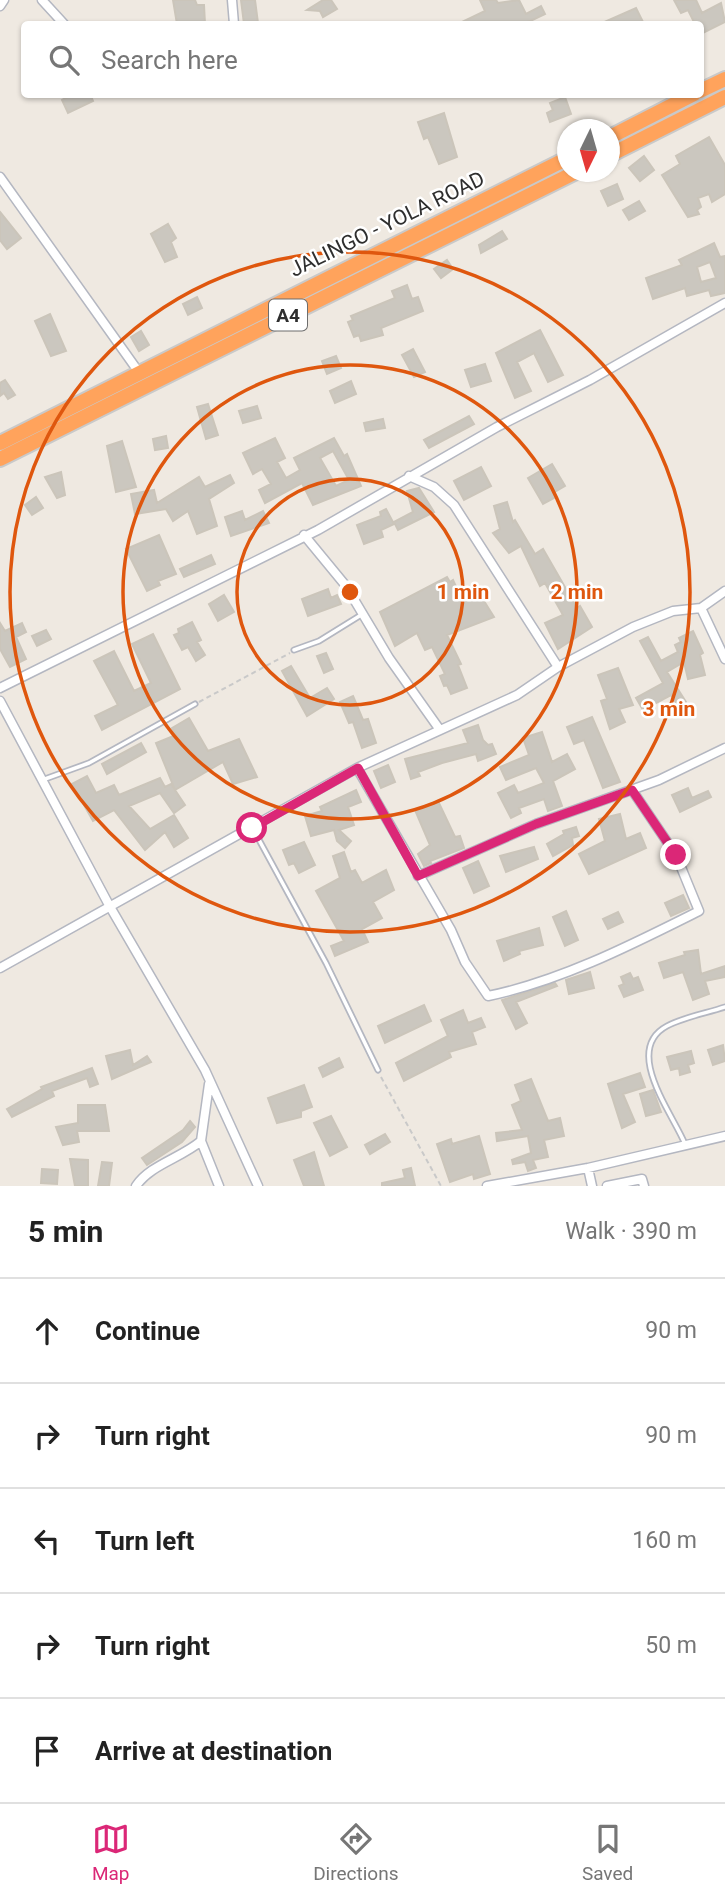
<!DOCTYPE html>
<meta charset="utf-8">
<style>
body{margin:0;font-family:Roboto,sans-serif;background:#f2f2f2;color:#222}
.compass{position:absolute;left:557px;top:119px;width:63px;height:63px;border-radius:50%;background:#fff;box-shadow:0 2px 5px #0004;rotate:185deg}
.stop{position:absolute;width:21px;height:21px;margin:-16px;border:5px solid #db2777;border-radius:50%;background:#fff}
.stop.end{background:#db2777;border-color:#fff;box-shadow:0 2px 7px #0008}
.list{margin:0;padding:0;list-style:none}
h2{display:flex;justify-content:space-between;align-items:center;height:91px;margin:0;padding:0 28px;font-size:30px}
h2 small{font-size:23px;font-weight:400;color:#767676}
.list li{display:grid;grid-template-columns:46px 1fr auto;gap:21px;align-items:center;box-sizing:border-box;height:105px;padding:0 28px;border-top:2px solid #e0e0e0}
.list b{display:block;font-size:26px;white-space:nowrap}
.list em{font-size:23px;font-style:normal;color:#767676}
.icon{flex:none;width:38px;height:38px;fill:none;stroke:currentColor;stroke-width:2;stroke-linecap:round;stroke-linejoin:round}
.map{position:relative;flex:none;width:725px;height:1186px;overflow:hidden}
.search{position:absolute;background:#fff;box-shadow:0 2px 5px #0004;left:21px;right:21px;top:21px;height:77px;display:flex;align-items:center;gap:18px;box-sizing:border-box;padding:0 24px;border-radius:7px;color:#767676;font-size:26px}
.sheet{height:616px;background:#fff}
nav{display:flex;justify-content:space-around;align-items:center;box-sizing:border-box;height:98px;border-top:2px solid #e0e0e0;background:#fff;font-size:19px;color:#767676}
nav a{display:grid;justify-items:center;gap:4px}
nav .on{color:#db2777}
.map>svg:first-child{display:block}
.building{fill:#cbc7bf;stroke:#cbc5ba;stroke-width:2;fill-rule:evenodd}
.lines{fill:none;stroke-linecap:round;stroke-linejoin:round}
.lane-casing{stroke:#b4b7c1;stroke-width:7}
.street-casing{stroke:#b4b7c1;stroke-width:11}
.highway-casing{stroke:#c9c9c9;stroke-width:18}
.path{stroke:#c9c9c9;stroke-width:2;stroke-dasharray:5 3.5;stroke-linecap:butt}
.lane{stroke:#fff;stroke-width:3.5}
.street{stroke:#fff;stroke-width:8}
.highway{stroke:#ffa35c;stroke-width:14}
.route{stroke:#db2777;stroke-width:9}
.ring{fill:none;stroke:#df570e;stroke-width:3.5}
.labels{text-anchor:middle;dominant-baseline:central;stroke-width:5;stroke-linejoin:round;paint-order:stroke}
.shield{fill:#fff;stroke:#6d6d6d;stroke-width:2}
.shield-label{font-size:19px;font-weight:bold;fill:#2e2e2e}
.street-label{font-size:21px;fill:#2e2e2e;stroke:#fff}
.centre{fill:#df570e;stroke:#fff;stroke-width:3.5}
.ring-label{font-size:21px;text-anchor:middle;font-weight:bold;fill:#df570e;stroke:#fff;stroke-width:5;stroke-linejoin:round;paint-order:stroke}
</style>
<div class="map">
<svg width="725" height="1186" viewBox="0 0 725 1186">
<rect width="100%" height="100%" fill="#efe9e1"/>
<path class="building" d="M173 0H195L197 5H204L205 24H177Z
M241 0H255L258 23 244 24Z
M323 0H331L337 9 323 17 320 11 307 10Z
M480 0H496L498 3 519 0 526 14 541 6 545 14 528 22 529 24H458L485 11Z
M674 0H696L702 13 721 3 725 22 701 34V24H695L688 10 681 13Z
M636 8 643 22 600 24Z
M73 94H90L93 101 68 113 62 100Z
M565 97 571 114 550 122 547 113 553 110 550 103Z
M444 113 457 157 439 164 428 137 424 139 418 122Z
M709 137 725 165V194L712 202 709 194 698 198 701 207 697 210 699 214 688 217 662 175 680 164 676 156Z
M644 156 654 170 640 181 629 168Z
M617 184 623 199 608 206 601 191Z
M639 201 645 211 629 220 623 210Z
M0 212 21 238 7 249 0 240Z
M168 224 176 238 171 242 177 257 165 262 151 234Z
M502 231 507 239 481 253 479 245Z
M714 243 720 257 725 256V293L711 296 709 290 687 296 685 288 653 299 646 278 682 265 679 260ZM710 262 716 278 701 282 697 267Z
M447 260 453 269 441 278 434 269Z
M407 285 412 299 418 297 423 311 381 328 383 335 361 341 359 335 354 337 348 322 353 320 351 316 395 298 392 291Z
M197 297 202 308 188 315 183 304Z
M50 314 66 351 51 356 35 321Z
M540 330 563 375 548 382 534 353 517 362 531 391 515 398 496 353Z
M141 331 149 345 139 351 131 337Z
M413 349 425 372 414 377 402 355Z
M336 356 341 368 327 374 322 361Z
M485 364 491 381 471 387 465 370Z
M5 380 15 395 8 399 4 393 0 396V383Z
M351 381 356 394 335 403 330 391Z
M208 404 218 435 206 439 197 407Z
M257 406 261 418 243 423 239 411Z
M469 416 474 424 429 448 424 440Z
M383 419 385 428 366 431 364 423Z
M166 436 168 448 155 450 153 439Z
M275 438 285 458 277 462 286 478 300 470 294 458 334 438 344 456 347 454 361 486 313 505 302 483 265 503 259 490 271 484 262 469 253 474 243 453ZM333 451 349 480 336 486 320 458Z
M122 441 136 487 116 492 107 446Z
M552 464 565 486 553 493 556 497 543 504 528 478Z
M481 467 491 486 464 500 454 481Z
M61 472 65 495 57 498 45 477Z
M230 475 234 483 209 499 217 526 197 534 188 511 173 521 166 509 135 514 131 494 154 490 157 503 199 477 205 487Z
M419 488 434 512 398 530 394 522 413 512 407 491Z
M36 497 43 508 32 515 25 505Z
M507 502 513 522 515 520 535 554 543 549 577 608 580 606 592 627 558 649 545 623 563 615 545 583 540 586 521 546 509 553 493 533 500 529 494 506Z
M386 509 394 524 381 530 383 537 364 544 357 525 381 516 380 512Z
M242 511 245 520 263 511 269 523 231 536 225 517Z
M159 535 176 574 158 581 160 585 147 591 126 549Z
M211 555 215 564 184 577 180 569Z
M447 577 450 582 453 580 463 602 479 593 494 617 447 635 461 664 458 665 467 688 451 694 447 685 444 686 440 676 445 674 432 647 425 650 417 633 395 646 380 612Z
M328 589 331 598 337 595 341 604 308 616 302 599Z
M224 595 234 612 218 621 209 604Z
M192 622 201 640 197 642 205 655 196 661 188 647 182 650 174 635 179 633 178 629Z
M0 623 5 631 22 623 26 632 16 637 26 659 10 667 0 649Z
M46 630 51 639 37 646 32 636Z
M693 631 703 653 700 655 705 675 688 679 684 662 667 672 686 702 679 707 671 695 643 710 636 698 663 683 640 641 648 637 661 661 678 652 675 645 681 642 679 638Z
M153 634 180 689 102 730 95 716 118 705 94 661 114 651 134 691 151 683 132 644Z
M326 653 333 669 324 673 317 656Z
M291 666 310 698 327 688 334 699 307 716 282 671Z
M618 668 633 705 619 709 625 722 610 729 601 701 607 699 598 675Z
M353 696 363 720 368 719 376 743 362 748 353 722 349 723 340 702Z
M592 717 620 782 603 788 584 740 574 744 567 727Z
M189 718 208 751 239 739 257 777 233 784 223 762 175 790 185 805 174 813 160 793 129 806 150 829 174 815 188 838 174 847 165 832 145 850 114 810 93 821 72 784 87 776 96 793 114 785 119 795 160 778 165 787 171 784 175 790 156 743 176 735 172 728Z
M478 725 483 740 488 745 492 744 496 754 478 761 476 754 442 763 418 772 420 776 411 779 405 759 468 743 463 730Z
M542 732 552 762 567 754 575 769 553 781 562 806 548 811 544 799 519 808 521 813 511 818 498 793 514 785 518 793 544 783 536 768 506 780 500 767 529 755 523 738Z
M141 743 146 752 107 774 102 764Z
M388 765 395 782 381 788 374 771Z
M688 788 692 798 708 791 711 797 680 812 672 795Z
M356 790 361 802 348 807 354 825 339 830 351 841 345 848 337 841 334 830 311 836 305 816 322 811 320 807Z
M438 801 455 837 460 836 464 848 430 861 431 863 424 866 418 854 430 845 415 810Z
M620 814 626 839 640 833 646 848 589 874 579 854 605 841 599 819Z
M576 827 579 836 572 838 573 845 553 856 547 844 564 834 563 831Z
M304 842 315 865 299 873 294 863 289 865 283 850Z
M534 847 538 859 506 872 500 856Z
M344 852 351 872 355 870 362 883 386 870 394 890 373 902 382 918 362 929 368 942 335 956 331 946 344 941 316 891 340 878 333 856Z
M478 861 489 886 474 893 463 868Z
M683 895 689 908 671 916 665 903Z
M566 911 578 940 565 946 553 917Z
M618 912 623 922 608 929 603 919Z
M539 928 543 945 519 951 520 954 504 961 497 941Z
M698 950 701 974 725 966V977L705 981 709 994 693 1000 683 972 664 978 659 963 685 955 684 952Z
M590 972 594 988 569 994 566 980Z
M630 973 633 979 638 977 643 990 624 997 619 986 624 984 621 977Z
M555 983 557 986 516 1002 527 1023 516 1029 502 1000Z
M424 1005 431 1021 385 1043 378 1026Z
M463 1010 468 1023 481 1018 485 1027 472 1032 476 1044 449 1052 451 1057 404 1081 396 1063 448 1036 441 1020Z
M723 1045 725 1061 713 1065 708 1050Z
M130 1050 133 1065 147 1056 151 1062 112 1079 106 1056Z
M691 1051 694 1063 688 1065 690 1072 680 1075 679 1068 671 1070 667 1057Z
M339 1058 343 1067 323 1077 319 1068Z
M92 1068 98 1084 90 1087 87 1078 52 1091 54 1096 12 1117 7 1109 42 1089 41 1087Z
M640 1073 645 1087 623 1094 635 1122 622 1128 608 1084Z
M531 1079 548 1121 560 1118 564 1136 544 1140 548 1157 533 1160 536 1168 528 1171 525 1162 513 1164 512 1160 531 1153 528 1136 497 1141 496 1133 522 1130 512 1105 521 1101 515 1085Z
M304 1085 312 1107 301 1111V1117L277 1123 268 1098Z
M653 1090 661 1112 646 1116 640 1094Z
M78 1105H105L109 1131H77L79 1142 63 1145 56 1127 78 1123Z
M331 1116 347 1147 330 1156 314 1123Z
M190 1121 195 1127 182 1142 147 1165 142 1158 183 1130Z
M385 1134 390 1142 370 1154 365 1145Z
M479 1136 490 1174 474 1179 473 1174 450 1182 437 1144 451 1139 452 1144Z
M314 1152 324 1186H304L294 1160Z
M70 1159 88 1160V1186H75Z
M102 1162 112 1163 109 1186H98Z
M411 1168 415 1186H382V1183L405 1178 403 1170Z
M42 1169 58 1170 57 1184 41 1183Z"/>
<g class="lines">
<defs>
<path id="lane" d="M294 650 319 641 361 615
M45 779 89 763 195 704
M252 827 326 963 378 1070
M685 1144C673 1114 622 1050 667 1026 684 1017 707 1013 725 1007"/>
<path id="street" d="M42 0 64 24
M232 0 234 24
M0 6 4 0
M0 177 138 371
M409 476 434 487 454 505 558 667
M304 535 346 586 389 658 440 730
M701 608 725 659
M0 688 318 530 497 427 590 380 725 303
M0 701 109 905 205 1070 258 1186
M357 768 451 930 465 962 488 996C561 981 633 944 699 911L676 855 632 790
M418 876 536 824 659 780 725 748
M0 968 357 768 517 695 558 667 633 627 673 611 701 608 725 591
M201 1141 219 1186
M588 1168 592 1186
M136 1186C150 1165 181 1158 201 1141L209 1084
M487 1186 588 1168 725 1136
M607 1186 642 1179 644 1186"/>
<path id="highway" d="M700 91 725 79
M610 137 694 94
M610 155 725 97
M0 443 568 158
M0 459 576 172"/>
</defs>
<use href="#lane" class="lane-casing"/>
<use href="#street" class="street-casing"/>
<use href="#highway" class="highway-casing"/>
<path class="path" d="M199 702 290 653
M381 1077 441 1186"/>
<use href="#lane" class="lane"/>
<use href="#street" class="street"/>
<use href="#highway" class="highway"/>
</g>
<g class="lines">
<path class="route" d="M252 828 358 768 418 876 536 824 632 790 676 855"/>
</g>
<g class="ring">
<circle cx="350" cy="592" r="113"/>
<circle cx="350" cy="592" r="227"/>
<circle cx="350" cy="592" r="340"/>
</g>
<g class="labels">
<rect class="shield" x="269" y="299.5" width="38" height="31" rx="5"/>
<g class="shield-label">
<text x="288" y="315">A4</text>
</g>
<g class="street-label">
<text transform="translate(387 224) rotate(-26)">JALINGO - YOLA ROAD</text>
</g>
</g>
<circle cx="350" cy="592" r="10" class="centre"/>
<g class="ring-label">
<text x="463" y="599">1 min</text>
<text x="577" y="599">2 min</text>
<text x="669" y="716">3 min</text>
</g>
</svg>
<svg class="compass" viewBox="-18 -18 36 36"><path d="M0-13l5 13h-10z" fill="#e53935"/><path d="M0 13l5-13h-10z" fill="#767676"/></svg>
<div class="stop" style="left:252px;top:828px"></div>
<div class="stop end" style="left:676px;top:855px"></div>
<div class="search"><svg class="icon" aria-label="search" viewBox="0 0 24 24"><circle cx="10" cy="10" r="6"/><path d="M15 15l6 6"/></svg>Search here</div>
</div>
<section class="sheet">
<h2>5 min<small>Walk · 390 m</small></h2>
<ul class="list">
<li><svg class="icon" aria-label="ahead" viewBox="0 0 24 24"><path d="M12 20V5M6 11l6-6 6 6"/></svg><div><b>Continue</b></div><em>90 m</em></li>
<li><svg class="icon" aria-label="right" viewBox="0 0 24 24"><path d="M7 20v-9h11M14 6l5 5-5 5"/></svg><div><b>Turn right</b></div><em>90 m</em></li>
<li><svg class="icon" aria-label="left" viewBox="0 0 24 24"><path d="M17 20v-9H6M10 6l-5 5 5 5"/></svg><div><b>Turn left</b></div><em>160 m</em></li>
<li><svg class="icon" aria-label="right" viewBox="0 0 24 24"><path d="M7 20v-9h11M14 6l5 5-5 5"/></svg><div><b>Turn right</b></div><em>50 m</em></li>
<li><svg class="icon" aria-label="arrive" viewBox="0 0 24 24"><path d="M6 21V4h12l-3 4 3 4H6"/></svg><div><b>Arrive at destination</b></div></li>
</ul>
</section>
<nav>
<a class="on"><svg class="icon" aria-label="map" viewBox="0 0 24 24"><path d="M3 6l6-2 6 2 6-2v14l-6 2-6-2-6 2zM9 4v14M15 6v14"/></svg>Map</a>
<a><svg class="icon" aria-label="directions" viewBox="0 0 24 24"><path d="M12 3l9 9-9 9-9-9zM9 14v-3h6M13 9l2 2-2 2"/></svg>Directions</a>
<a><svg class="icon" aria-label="saved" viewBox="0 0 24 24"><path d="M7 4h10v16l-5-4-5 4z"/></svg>Saved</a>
</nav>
